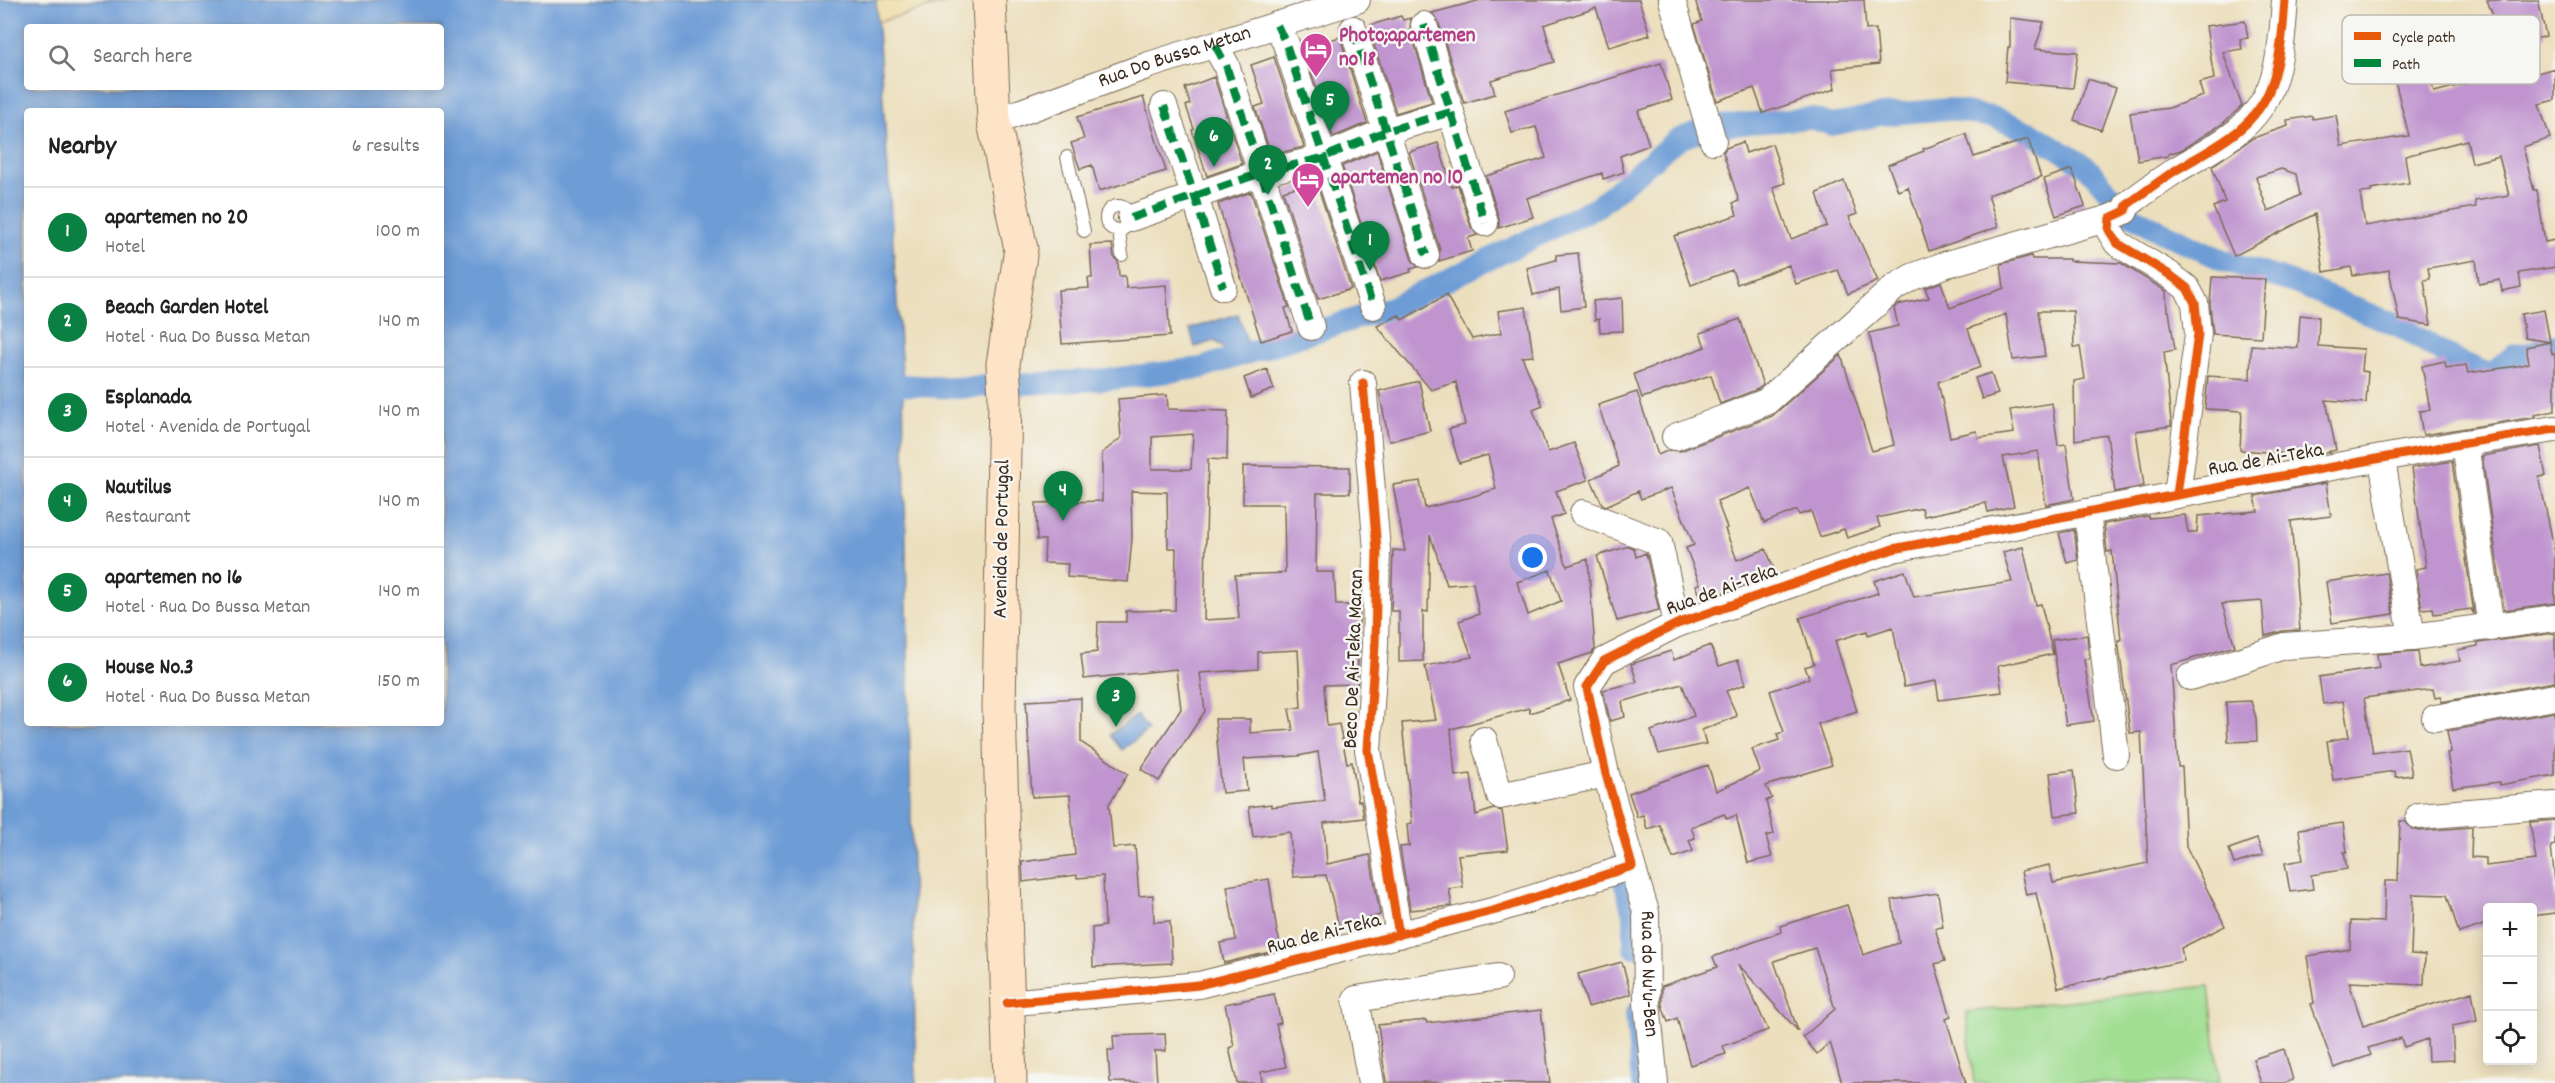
<!DOCTYPE html>
<meta charset="utf-8">
<style>
body{margin:0;font-family:Dekko,sans-serif;background:#f6f6f6;color:#222}
.controls{position:absolute;right:18px;bottom:18px;display:grid;overflow:hidden;border-radius:6px;box-shadow:0 3px 15px #0003}
.controls button{width:54px;height:54px;display:grid;place-items:center;padding:0;border:0;border-bottom:2px solid #e0e0e0;background:#fff;color:#222;font:30px sans-serif}
.you{position:absolute;left:1533px;top:558px;width:21px;height:21px;margin:-15px;border:4px solid #fff;border-radius:50%;background:#1a73e8;box-shadow:0 0 0 9px #1a73e833}
.badge{display:grid;place-items:center;width:39px;height:39px;border-radius:50%;background:#0b8043;color:#fff;font-size:20px;font-weight:700}
.pin{position:absolute;translate:-50% -50px;filter:drop-shadow(0 2px 3px #0008)}
.pin::after{content:'';position:absolute;top:32px;width:21px;height:18px;background:inherit;clip-path:polygon(0 0,100% 0,50% 100%)}
.list{margin:0;padding:0;list-style:none}
h2{display:flex;justify-content:space-between;align-items:center;height:78px;margin:0;padding:0 24px;font-size:26px}
h2 small{font-size:20px;font-weight:400;color:#767676}
.list li{display:grid;grid-template-columns:39px 1fr auto;gap:18px;align-items:center;box-sizing:border-box;height:90px;padding:0 24px;border-top:2px solid #e0e0e0}
.list b{display:block;font-size:22px;white-space:nowrap}
.list p{margin:0;font-size:20px;white-space:nowrap;color:#767676}
.list em{font-size:20px;font-style:normal;color:#767676}
.icon{flex:none;width:33px;height:33px;fill:none;stroke:currentColor;stroke-width:2;stroke-linecap:round;stroke-linejoin:round}
.map{position:relative;flex:none;width:2555px;height:1083px;overflow:hidden}
.search{position:absolute;background:#fff;box-shadow:0 3px 15px #0003;left:24px;top:24px;width:420px;height:66px;display:flex;align-items:center;gap:15px;box-sizing:border-box;padding:0 21px;border-radius:6px;color:#767676;font-size:22px}
.panel{position:absolute;background:#fff;box-shadow:0 3px 15px #0003;left:24px;top:108px;width:420px;height:618px;border-radius:6px}
.map>svg:first-child{display:block}
.green{fill:#a0de92;stroke:#6e8458;stroke-width:1.5}
.sand{fill:#eeda9e;stroke:#94825e;stroke-width:1.5}
.water{fill:#6e9dd6;stroke:#54647a;stroke-width:1.5;fill-rule:evenodd}
.lines{fill:none;stroke-linecap:round;stroke-linejoin:round}
.canal{stroke:#6e9dd6;stroke-width:22}
.building{fill:#c094cf;fill-rule:evenodd}
.lane-casing{stroke:#796956;stroke-width:14}
.street-casing{stroke:#796956;stroke-width:28}
.secondary-casing{stroke:#796956;stroke-width:35}
.lane{stroke:#fff;stroke-width:12}
.street{stroke:#fff;stroke-width:26}
.secondary{stroke:#fee4c6;stroke-width:33}
.quiet{stroke:#00873e;stroke-width:8;stroke-dasharray:15 8;stroke-linecap:butt}
.cycleway-casing{stroke:#f6f6f2;stroke-width:13}
.cycleway{stroke:#e8590c;stroke-width:9}
.labels{text-anchor:middle;dominant-baseline:central;stroke-width:5;stroke-linejoin:round;paint-order:stroke}
.hotel-label{font-size:21px;font-weight:bold;fill:#b23c85;stroke:#f6f6f2;text-anchor:start}
.street-label{font-size:21px;fill:#3b2a1e;stroke:#f6f6f2}
.key{fill:#f6f6f2;stroke:#beb9b2;stroke-width:1.5}
.key-label{font-size:16px;fill:#3b2a1e}
</style>
<div class="map">
<svg width="2555" height="1083" viewBox="0 0 2555 1083">
<rect width="100%" height="100%" fill="#f6f6f2"/>
<filter id="ink" filterUnits="userSpaceOnUse"><feTurbulence type="fractalNoise" baseFrequency=".0167" numOctaves="2"/><feDisplacementMap in="SourceGraphic" scale="12" xChannelSelector="R" yChannelSelector="G"/><feConvolveMatrix kernelMatrix="1 2 1 2 8 2 1 2 1" color-interpolation-filters="sRGB"/></filter>
<filter id="wash" filterUnits="userSpaceOnUse"><feTurbulence type="fractalNoise" baseFrequency=".008" numOctaves="4" result="noise"/><feDisplacementMap in="SourceGraphic" scale="24" xChannelSelector="R" yChannelSelector="G"/><feGaussianBlur stdDeviation="1.35" result="paint"/><feColorMatrix in="noise" values="0 0 0 0 0 0 0 0 0 0 0 0 0 0 0 0 0 1.4 0 .05"/><feComposite in="paint" operator="in"/></filter>
<g filter="url(#wash)">
<rect width="100%" height="100%" fill="#ecdfbd"/>
<path class="green" d="M2209 986 2220 1083H1974L1966 1012Z"/>
<path class="sand" d="M876 0H957L877 22Z"/>
<path class="water" d="M0 0H876L903 385 916 1083H0ZM27 27H441V87H27ZM27 111H441V723H27Z
M1238 314 1248 344 1226 350 1215 341 1195 347 1190 329Z
M1137 715 1148 730 1122 750 1110 735Z"/>
<g class="lines">
<path class="canal" d="M903 385 954 388 1111 379 1201 368 1392 307 1598 206 1675 141 1709 127 1810 118 1832 125 1881 115 1948 109 1996 118 2034 134 2087 167 2125 211 2156 229 2225 261 2297 284 2401 327 2452 358 2487 373 2497 370 2514 355 2532 353 2555 344
M1620 865 1634 918V947
M1636 1013 1642 1083"/>
</g>
<g id="blocks">
<path class="building" d="M1481 0H1639L1650 35 1609 47 1596 8 1544 25 1554 62 1491 80 1495 94 1464 103 1438 21 1432 13Z
M1695 0H1864L1866 30 1876 29 1879 64 1832 69 1835 89 1763 113 1754 88 1717 101 1694 24 1702 21Z
M2487 0H2538L2546 36 2522 43 2530 75 2555 68V100L2539 104 2550 138 2523 147 2534 190H2537L2545 242 2555 240V267L2519 273 2521 287 2502 291 2500 280 2479 284 2476 260 2428 268 2430 279 2424 280 2431 325 2399 320 2389 270 2353 276 2351 267 2324 272 2315 214 2234 256 2213 207 2225 202 2212 166 2253 138 2288 126 2287 120 2312 116 2313 119 2336 115 2341 146 2409 136 2392 69 2386 71 2378 37 2418 27 2434 92 2473 82 2454 37 2495 21ZM2467 140 2472 163 2499 156 2509 195 2475 201 2476 207 2365 226 2360 193 2371 192V189L2409 183 2405 156ZM2281 169 2296 174 2300 195 2268 212 2256 177Z
M1401 16 1403 20 1411 18 1410 29 1432 102 1396 113 1369 29 1372 28 1371 25Z
M2010 18 2044 22 2035 49 2078 52 2073 88 2005 82 2008 47H2010Z
M2245 21 2248 38 2240 39 2242 49 2223 52 2242 106 2222 124 2181 150 2168 154V156L2138 161 2130 113 2169 108 2203 96 2199 83 2214 79 2206 26Z
M1340 37 1367 123 1333 137 1303 48Z
M1274 57 1304 147 1271 155 1255 107 1264 104 1251 65Z
M1661 63 1672 100 1638 111 1649 145 1620 156 1624 172 1603 179 1602 173 1527 198 1533 217 1499 228V219L1486 176 1546 158 1536 127 1512 133 1505 111Z
M1214 77 1242 164 1207 176 1192 130 1194 129 1186 106 1190 104 1185 88Z
M2088 79 2116 88 2101 130 2074 120Z
M1143 97 1166 171 1099 191 1092 165 1080 169 1071 143 1084 139 1077 117Z
M1966 134 1974 157 2028 139 2041 177 1988 195 1998 227 1929 251 1908 187 1898 191 1888 165 1924 151 1923 149Z
M1743 142 1746 153 1772 144 1785 183 1773 187 1791 239 1827 226 1817 193 1844 181 1857 214 1849 217 1878 281 1848 294 1838 270 1796 284 1789 265 1737 284 1732 270 1691 285 1674 236 1737 215 1733 203 1739 201 1723 152 1726 148Z
M1438 143 1452 187 1458 185 1471 227 1477 235 1468 238 1472 251 1439 261 1440 250 1409 152Z
M1377 151 1412 260 1418 267 1410 269 1411 272 1380 281 1342 166Z
M2072 169 2085 206 2056 216 2044 179Z
M1316 181 1351 289 1318 299 1283 191Z
M1251 192 1289 307 1285 308 1292 331 1261 341 1218 204Z
M1112 244 1114 257 1118 262 1119 276H1125L1126 288 1166 285 1170 336 1062 344 1058 290 1089 288 1088 278H1092L1090 245Z
M1578 253 1584 307 1561 310 1559 289 1533 295 1527 268 1556 260V255Z
M2031 256 2032 259H2069V261L2121 263 2166 291 2167 311H2169L2175 350 2164 352 2171 421V426L2136 431 2144 486 2115 492 2107 435 2075 440 2074 381 2085 379 2080 347H2074L2073 311H2038L2045 356 2013 360 2006 314 1968 329 1981 367 1938 382 1950 437 1977 431 1978 438 2014 433 2010 410 2052 403 2058 445 2066 444 2074 499 2046 505 2038 451 2003 457 2014 506 1988 512 1986 503 1924 516 1922 508 1877 518 1880 527 1847 538 1844 529 1820 537 1811 511 1799 515 1797 510 1764 523 1750 488 1717 501 1727 528 1725 529 1737 560 1766 549 1776 574 1702 600 1696 585 1700 584 1686 548 1694 545 1671 488 1641 499 1638 491 1606 506 1602 504 1591 479 1619 466 1598 405 1637 392 1658 455 1669 450 1680 451 1772 416 1841 355 1872 451 1894 445 1869 333 1898 326 1894 308 1897 305 1929 298 1925 288 1941 282 1950 308 2004 288 2001 264Z
M2212 277 2265 279 2261 337 2213 334 2210 305Z
M1446 295 1472 339 1501 333 1498 311 1526 307 1533 356 1522 357 1543 406 1533 410 1548 452 1574 443 1588 480 1556 491 1564 514 1551 519 1567 566 1588 559 1595 649 1592 653 1558 664 1570 700 1530 713 1529 708 1451 729 1455 776 1471 774 1476 815 1494 809 1502 811 1508 850 1458 855 1463 887 1449 889 1452 906 1410 910 1400 847 1409 846 1407 824 1412 823 1402 723 1436 720 1425 666 1472 657 1459 621 1479 614 1473 583 1447 585 1430 535 1428 612 1423 611V661L1399 662V611H1391L1393 550 1405 551 1393 485 1420 481 1425 508 1471 497 1496 489 1488 455 1459 463 1449 429 1465 425 1456 382 1431 390 1377 326 1399 315 1402 320ZM1550 570 1561 601 1528 615 1517 582Z
M1622 298 1623 331 1600 332 1599 319 1595 320 1593 301Z
M2544 310 2550 342 2525 338 2521 314Z
M2300 315 2319 317 2318 346 2364 349 2362 371 2368 372 2366 403 2326 400 2336 450 2293 459 2292 454 2240 450 2242 411 2205 409 2208 376 2250 379 2251 345 2298 348Z
M1740 319 1763 385 1758 389 1720 404 1711 375 1642 398 1634 374 1705 347 1700 333Z
M2550 342 2552 354H2555V411L2534 415 2535 417 2423 435 2419 411 2430 410 2422 366 2445 361 2446 368 2466 365 2468 373 2517 366 2529 363 2526 347Z
M1267 369 1274 389 1251 398 1244 378Z
M1991 373 1998 394 1982 399 1975 378Z
M1419 381 1430 431 1389 441 1379 391Z
M1167 395 1168 409 1228 411 1227 460 1208 459 1204 620 1239 618 1235 575 1285 573 1284 504H1243V466L1350 467V493H1317L1316 572H1334L1336 605H1360L1357 684 1324 685 1327 726 1339 724 1347 763 1352 762 1358 801H1361L1364 818 1324 823 1327 864 1370 855 1380 915 1339 926 1326 875 1293 877 1290 832 1253 837 1249 807 1271 804V807L1325 801 1318 752 1298 756 1244 759 1247 791 1222 793 1215 719H1250V733L1293 730 1289 709 1301 707 1298 650 1258 652V669L1200 673 1205 711 1159 781 1141 769 1181 709 1176 669 1084 679 1081 654 1097 652 1098 622H1126V611L1175 610 1176 548H1168L1167 492 1131 491 1132 538 1128 582 1067 577 1068 564 1044 563 1045 540H1037L1036 503 1102 501V453L1121 438 1118 399ZM1193 434 1191 469H1152V437Z
M2540 446 2546 476 2539 477 2555 552V603L2504 610 2482 456Z
M2452 461 2474 614 2471 609 2434 614 2433 608 2422 609 2416 569 2426 567 2412 468Z
M2326 483 2331 516 2291 521 2300 630 2283 631 2265 636 2262 601 2222 604 2235 646 2171 665 2178 767H2182L2186 846 2225 926 2181 948 2184 961 2058 988 2036 893 2026 895 2021 871 2049 865 2053 883 2148 863 2141 732 2130 733 2118 640H2121L2112 551 2107 552 2104 524 2148 516 2149 518 2185 515 2188 533H2197L2198 516 2258 511 2255 496Z
M2074 530 2078 560 2067 563 2059 533Z
M1629 546 1634 548 1636 557 1646 553 1659 610 1617 621 1597 556Z
M2023 547 2036 605 2041 604 2053 654 1998 666 2002 692 1939 700 1936 681 1904 687 1893 627 1868 635 1867 631 1835 641 1857 711 1818 724 1832 765 1766 786 1772 798 1766 801 1774 834 1766 836 1772 857 1748 863 1736 815 1727 819 1724 814 1691 827 1695 838 1689 840 1693 851 1673 858 1660 825 1647 829 1643 815 1637 817 1629 793 1708 765 1716 791 1760 771 1752 749 1779 740 1777 734 1784 732 1770 691 1809 678 1805 667 1814 664 1800 618 1878 593 1874 581 1905 571 1914 597 2012 582 2003 552Z
M2386 573 2393 614 2332 623 2326 582Z
M2555 633V682L2441 702V697L2435 698 2433 689 2364 698 2373 753 2407 748 2412 775 2395 777 2394 771 2333 780 2327 741 2349 737 2343 701 2323 704 2319 677 2379 668 2377 654 2418 651 2420 668 2460 661 2458 650 2478 646V643Z
M2087 635 2089 658 2084 659 2094 721 2066 725 2052 640Z
M1710 645 1719 666 1738 660 1746 684 1726 691 1737 716 1702 730 1706 744 1659 754 1651 731 1694 716 1682 684 1622 702 1625 717 1610 721 1603 690 1637 682 1631 664 1671 651 1674 660Z
M1081 698V742L1128 774 1109 804 1113 848 1135 846 1139 896 1153 895 1154 922 1170 921 1172 963 1093 967 1092 928 1105 926 1103 876 1077 878V875L1023 882 1022 862 1075 855 1070 795 1032 797 1026 701Z
M2251 701 2256 718 2257 741 2228 742 2226 702Z
M2555 712V775L2500 785 2499 782 2453 788 2447 753 2451 752 2447 731Z
M2074 770 2079 813 2055 816 2050 773Z
M2555 820V845L2551 846 2555 881V913L2532 916V908H2487V924L2459 933 2447 895 2413 894 2411 954 2425 955 2424 985 2349 982 2363 1026 2472 992 2477 1021 2452 1026 2454 1060 2428 1061 2427 1039 2404 1047 2401 1038 2368 1048 2371 1055 2334 1068 2311 1004 2314 1003 2307 956 2350 949 2351 921 2384 922 2385 881H2398L2400 821H2405L2412 829 2420 831 2472 827 2471 857 2486 858V866L2536 860 2530 822Z
M2343 823 2347 852H2344L2347 869 2311 875 2313 889 2290 892 2285 863 2303 860 2299 829Z
M2257 839 2263 855 2234 864 2229 849Z
M1269 879 1277 932 1282 949 1224 963 1220 943 1236 940 1227 886Z
M1938 893 1943 927 1935 928 1945 961 1935 964 1951 1017 1946 1019 1966 1083H1842L1830 1042 1817 1054 1803 1037 1835 1009 1815 948 1774 961 1798 1031 1738 964 1768 1030 1723 1046 1726 1054 1690 1065 1677 1018 1668 1022 1662 1005V986L1717 967 1713 957 1781 932 1780 926 1847 905 1863 955 1899 943 1892 900Z
M1622 962 1631 994 1588 1007 1578 974Z
M1274 994 1281 1023 1276 1024 1286 1067 1261 1072 1262 1083H1237L1229 1048 1234 1046 1225 1004Z
M1541 1010 1550 1083 1386 1082 1378 1025 1426 1020 1427 1023Z
M1165 1034 1166 1051H1155L1157 1083 1110 1082 1108 1050H1114L1113 1036Z
M2284 1049 2293 1080 2284 1083H2261L2253 1059Z"/>
</g>
</g>
<g filter="url(#ink)">
<use href="#blocks" fill-opacity="0" stroke="#796956" stroke-width="1.5"/>
<g class="lines">
<defs>
<path id="lane" d="M1067 157 1084 231
M1106 218a12 12 0 1 1 24 0a12 12 0 1 1-24 0Z
M1119 231 1122 255"/>
<g id="street">
<path d="M1672 0 1713 141"/>
<path d="M1277 25 1286 44 1373 306"/>
<path d="M1424 25 1485 223"/>
<path d="M1353 29 1426 255"/>
<path d="M1215 45 1226 65 1311 327"/>
<path d="M1164 106 1195 197 1223 287"/>
<path id="s1" d="M994 122 1149 65 1357 0"/>
<path d="M1131 218 1261 173 1322 158 1386 131 1451 112"/>
<path d="M1363 383 1377 550 1375 645 1368 750 1399 935"/>
<path d="M1675 437 1766 402 1895 287 1912 277 1944 265 2110 218"/>
<path d="M2465 443 2491 628"/>
<path d="M2382 460 2412 637 2555 618"/>
<path d="M2177 495 2198 334 2195 303 2187 288 2170 275 2117 243 2109 230 2110 218 2125 211 2127 205C2143 193 2159 181 2176 170 2212 148 2255 130 2271 86 2281 59 2283 29 2285 0"/>
<path d="M2087 512 2116 755"/>
<path d="M1583 513 1659 542 1677 624"/>
<path d="M2190 677 2284 646 2412 637"/>
<path d="M2435 718 2555 697"/>
<path d="M1484 740 1500 796 1606 774"/>
<path d="M2419 816 2555 805"/>
<path id="s2" d="M1632 866 1646 912 1647 1003 1655 1083"/>
<path d="M1007 1003 1199 985 1496 910 1632 866 1606 774 1587 687 1604 661 1677 624 1893 549 2177 495 2465 443 2555 429"/>
<path d="M1371 1083 1356 999 1498 977"/>
</g>
<path id="secondary" d="M989 0 994 122 1021 249 1003 364 1005 397 999 708 1010 1083"/>
</defs>
<use href="#lane" class="lane-casing"/>
<use href="#street" class="street-casing"/>
<use href="#secondary" class="secondary-casing"/>
<use href="#lane" class="lane"/>
<use href="#street" class="street"/>
<use href="#secondary" class="secondary"/>
<path class="quiet" d="M1277 25 1286 44 1373 306
M1424 25 1485 223
M1353 29 1426 255
M1215 45 1226 65 1311 327
M1164 106 1195 197 1223 287
M1131 218 1261 173 1322 158 1386 131 1451 112"/>
<defs>
<path id="cycleway" d="M1363 383 1377 550 1375 645 1368 750 1399 935
M2177 495 2198 334 2195 303 2187 288 2170 275 2117 243 2109 230 2110 218 2125 211 2127 205C2143 193 2159 181 2176 170 2212 148 2255 130 2271 86 2281 59 2283 29 2285 0
M1007 1003 1199 985 1496 910 1632 866 1606 774 1587 687 1604 661 1677 624 1893 549 2177 495 2465 443 2555 429"/>
</defs>
<use href="#cycleway" class="cycleway-casing"/>
<use href="#cycleway" class="cycleway"/>
</g>
</g>
<defs>
<symbol id="hotel-pin" viewBox="-11 -11 22 30"><path d="M0 17L-7.5 6A9.5 9.5 0 1 1 7.5 6Z" fill="#d1479c" stroke="#f6f6f2"/><path d="M-6-4.5h1.5V1H6V5H4.5V3h-9V5H-6ZM-4 0a1.8 1.8 0 1 1 3.6 0ZM.5 0V-2.5h3Q6-2.5 6 0Z" fill="#fff"/></symbol>
</defs>
<g fill-rule="evenodd">
<use href="#hotel-pin" x="1297" y="30" width="38" height="52"/>
<use href="#hotel-pin" x="1289" y="160" width="38" height="52"/>
</g>
<g class="labels">
<g class="hotel-label">
<text x="1339" y="37">Photo;apartemen<tspan x="1339" dy="24">no 18</tspan></text>
<text x="1331" y="179">apartemen no 10</text>
</g>
<g class="street-label">
<text stroke="none"><textPath href="#s1" startOffset="192">Rua Do Bussa Metan</textPath></text>
<text transform="translate(2266 461) rotate(-10)">Rua de Ai-Teka</text>
<text transform="translate(1003 539) rotate(-89)">Avenida de Portugal</text>
<text transform="translate(1722 591) rotate(-20)">Rua de Ai-Teka</text>
<text transform="translate(1355 659) rotate(-88)">Beco De Ai-Teka Maran</text>
<text transform="translate(1324 935) rotate(-14)">Rua de Ai-Teka</text>
<text stroke="none"><textPath href="#s2" startOffset="110">Rua do Nu'u-Ben</textPath></text>
</g>
</g>
<rect x="2342" y="15" width="198" height="69" rx="9" class="key"/>
<rect x="2354" y="32" width="27" height="8" fill="#e8590c"/>
<rect x="2354" y="59" width="27" height="8" fill="#00873e"/>
<g class="key-label">
<text x="2392" y="42">Cycle path</text>
<text x="2392" y="69">Path</text>
</g>
</svg>
<div class="controls">
<button>+</button>
<button>−</button>
<button><svg class="icon" aria-label="locate" viewBox="0 0 24 24"><circle cx="12" cy="12" r="6"/><path d="M12 2v4M12 18v4M2 12h4M18 12h4"/></svg></button>
</div>
<div class="you"></div>
<div class="pin badge" style="left:1370px;top:271px">1</div>
<div class="pin badge" style="left:1268px;top:195px">2</div>
<div class="pin badge" style="left:1116px;top:727px">3</div>
<div class="pin badge" style="left:1063px;top:521px">4</div>
<div class="pin badge" style="left:1330px;top:131px">5</div>
<div class="pin badge" style="left:1214px;top:167px">6</div>
<div class="search"><svg class="icon" aria-label="search" viewBox="0 0 24 24"><circle cx="10" cy="10" r="6"/><path d="M15 15l6 6"/></svg>Search here</div>
<section class="panel">
<h2>Nearby<small>6 results</small></h2>
<ul class="list">
<li><span class="badge">1</span><div><b>apartemen no 20</b><p>Hotel</p></div><em>100 m</em></li>
<li><span class="badge">2</span><div><b>Beach Garden Hotel</b><p>Hotel · Rua Do Bussa Metan</p></div><em>140 m</em></li>
<li><span class="badge">3</span><div><b>Esplanada</b><p>Hotel · Avenida de Portugal</p></div><em>140 m</em></li>
<li><span class="badge">4</span><div><b>Nautilus</b><p>Restaurant</p></div><em>140 m</em></li>
<li><span class="badge">5</span><div><b>apartemen no 16</b><p>Hotel · Rua Do Bussa Metan</p></div><em>140 m</em></li>
<li><span class="badge">6</span><div><b>House No.3</b><p>Hotel · Rua Do Bussa Metan</p></div><em>150 m</em></li>
</ul>
</section>
</div>
